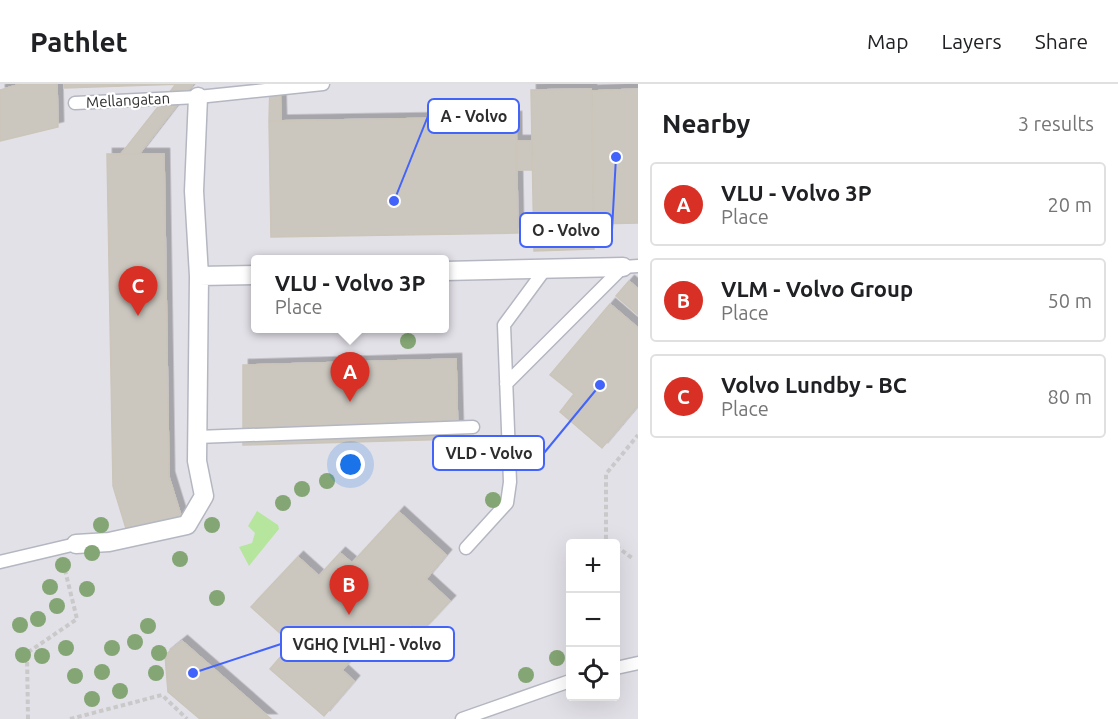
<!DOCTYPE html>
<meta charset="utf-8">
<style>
body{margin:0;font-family:Ubuntu,sans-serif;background:#f6f6f6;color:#202124}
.controls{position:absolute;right:18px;bottom:18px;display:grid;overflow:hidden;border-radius:6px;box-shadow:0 6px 24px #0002}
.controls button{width:54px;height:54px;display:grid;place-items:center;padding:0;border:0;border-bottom:2px solid #e0e0e0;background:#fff;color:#202124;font:30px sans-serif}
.you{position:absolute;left:351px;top:381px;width:21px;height:21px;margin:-15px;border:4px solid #fff;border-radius:50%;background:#1a73e8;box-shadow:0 0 0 9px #1a73e833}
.badge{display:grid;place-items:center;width:39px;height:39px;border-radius:50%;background:#d93025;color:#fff;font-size:20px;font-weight:700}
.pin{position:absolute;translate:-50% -50px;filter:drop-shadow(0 2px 3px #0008)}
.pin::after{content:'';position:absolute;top:32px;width:21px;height:18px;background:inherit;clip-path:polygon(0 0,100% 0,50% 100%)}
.popup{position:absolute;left:251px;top:171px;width:198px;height:78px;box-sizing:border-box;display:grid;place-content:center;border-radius:6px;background:#fff;filter:drop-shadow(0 2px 4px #0005);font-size:20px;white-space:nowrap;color:#757577}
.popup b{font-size:22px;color:#202124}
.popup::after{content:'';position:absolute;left:50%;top:100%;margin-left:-12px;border:12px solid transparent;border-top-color:#fff}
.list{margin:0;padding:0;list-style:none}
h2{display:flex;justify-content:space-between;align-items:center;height:78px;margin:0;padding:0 24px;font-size:26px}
h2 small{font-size:20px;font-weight:400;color:#757577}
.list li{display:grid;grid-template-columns:39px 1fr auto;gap:18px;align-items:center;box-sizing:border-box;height:84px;margin:0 12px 12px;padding:0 12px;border:2px solid #e0e0e0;border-radius:6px}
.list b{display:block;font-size:22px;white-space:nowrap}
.list p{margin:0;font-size:20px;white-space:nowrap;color:#757577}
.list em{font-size:20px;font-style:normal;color:#757577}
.icon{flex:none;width:33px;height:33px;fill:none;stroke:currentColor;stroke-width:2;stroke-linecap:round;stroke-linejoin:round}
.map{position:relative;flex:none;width:638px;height:635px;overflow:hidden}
header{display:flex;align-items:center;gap:36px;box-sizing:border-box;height:84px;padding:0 30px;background:#fff;border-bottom:2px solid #e0e0e0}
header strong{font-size:28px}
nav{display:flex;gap:33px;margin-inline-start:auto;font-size:21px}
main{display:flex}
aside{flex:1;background:#fff}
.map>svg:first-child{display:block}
.industrial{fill:#e3e1e8;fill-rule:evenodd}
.green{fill:#b6e59e}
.building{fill:#cbc7bf;stroke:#cbc5ba;stroke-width:1.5;filter:url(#shadow)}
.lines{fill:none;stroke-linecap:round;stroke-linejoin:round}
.service-casing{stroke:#b4b7c1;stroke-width:15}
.pedestrian-casing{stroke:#b4b7c1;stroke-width:21}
.path{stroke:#c9c9c9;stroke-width:4;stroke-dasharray:4.5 3;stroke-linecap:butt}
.service{stroke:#fff;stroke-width:12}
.pedestrian{stroke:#fff;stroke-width:18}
.tree{fill:#84a574}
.labels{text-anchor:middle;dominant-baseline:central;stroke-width:4.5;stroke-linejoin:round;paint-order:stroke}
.street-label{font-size:15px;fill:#2e2e2e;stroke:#fff}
.leader{fill:none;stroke:#4264fb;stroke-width:2}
.callout-dot{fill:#4264fb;stroke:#fff;stroke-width:2}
.callout{fill:#fff;stroke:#4264fb;stroke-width:2}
.callout-label{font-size:16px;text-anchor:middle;font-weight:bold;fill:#2e2e2e}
</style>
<header>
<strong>Pathlet</strong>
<nav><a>Map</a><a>Layers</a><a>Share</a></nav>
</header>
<main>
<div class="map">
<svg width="638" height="635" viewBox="0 0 638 635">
<defs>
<filter id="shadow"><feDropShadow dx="5.5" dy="-5.5" stdDeviation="0" flood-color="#0004"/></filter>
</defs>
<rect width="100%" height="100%" fill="#efe9e1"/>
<path class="industrial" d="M0 0H638V635H0ZM256 176H445V244H256ZM570 460H616V612H570Z"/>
<path class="green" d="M257 427 278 441 279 445 249 482 239 463 252 459 255 449 248 442Z"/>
<path class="building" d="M21 0H57L58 43 0 57V6Z
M64 0H182L64 4Z
M176 0H193L139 70H121Z
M270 0H280L281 37H269Z
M591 5 594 165 534 167 531 6Z
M638 5V139L594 140 592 7Z
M516 33 518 149 271 153 269 37Z
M516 57H532V86H516Z
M107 70H164L169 393 182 435 128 451 113 402Z
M629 197 638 205V231L616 212Z
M610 220 638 244V321L602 364 560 328 574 310 550 291Z
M456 275 458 355 243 361V281Z
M399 428 446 471 426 495 450 517 420 549 410 540 397 555 382 543 342 586 354 597 324 632 270 585 292 560 251 523 298 473 319 492 340 469 352 479Z
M182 557 271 635H200L168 608 165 571Z"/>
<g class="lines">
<defs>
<path id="service" d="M75 19 198 13 323 0
M506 300 623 183 638 182
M197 353 473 343
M466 464 507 419 510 398 504 241 546 184
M0 478 76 460
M616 584 638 579
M462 635 570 597"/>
<path id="pedestrian" d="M445 187 623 183
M199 192 256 191
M76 460 109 458 187 441 204 412 197 377 199 192 194 107 198 13"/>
</defs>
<use href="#service" class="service-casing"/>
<use href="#pedestrian" class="pedestrian-casing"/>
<path class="path" d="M612 460 606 455V390L638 351
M616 462 632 474
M28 635 27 569 77 535 63 478
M70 635 162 611 187 635"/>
<use href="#service" class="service"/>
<use href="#pedestrian" class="pedestrian"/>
</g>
<g class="tree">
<circle cx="408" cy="257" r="8"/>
<circle cx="457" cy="372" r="8"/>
<circle cx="327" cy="397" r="8"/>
<circle cx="302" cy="405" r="8"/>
<circle cx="493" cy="416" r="8"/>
<circle cx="283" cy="419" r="8"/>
<circle cx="101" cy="441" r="8"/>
<circle cx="212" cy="441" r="8"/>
<circle cx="92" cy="469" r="8"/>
<circle cx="180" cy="475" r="8"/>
<circle cx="63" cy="481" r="8"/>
<circle cx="50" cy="503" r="8"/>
<circle cx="87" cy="505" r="8"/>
<circle cx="217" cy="514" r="8"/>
<circle cx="57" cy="522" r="8"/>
<circle cx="38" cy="535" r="8"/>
<circle cx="20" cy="541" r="8"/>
<circle cx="148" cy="542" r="8"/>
<circle cx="135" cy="558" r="8"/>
<circle cx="66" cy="564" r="8"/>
<circle cx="112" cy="564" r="8"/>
<circle cx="159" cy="569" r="8"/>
<circle cx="23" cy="571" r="8"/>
<circle cx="42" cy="572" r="8"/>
<circle cx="557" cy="574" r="8"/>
<circle cx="102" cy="588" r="8"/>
<circle cx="156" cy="589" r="8"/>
<circle cx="526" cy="591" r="8"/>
<circle cx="75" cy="592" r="8"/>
<circle cx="120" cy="607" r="8"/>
<circle cx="92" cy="615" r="8"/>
</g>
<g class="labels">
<g class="street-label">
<text transform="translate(128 16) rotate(-3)">Mellangatan</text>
</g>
</g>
<path class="leader" d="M394 117L428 32M616 73L612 146M600 301L544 369M193 589L281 560"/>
<g class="callout-dot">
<circle cx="394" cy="117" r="6"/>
<circle cx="616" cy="73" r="6"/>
<circle cx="600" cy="301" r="6"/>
<circle cx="193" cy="589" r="6"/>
</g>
<g class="callout">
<rect x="428" y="15" width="91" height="34" rx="6"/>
<rect x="520" y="129" width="92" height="34" rx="6"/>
<rect x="433" y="352" width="111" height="34" rx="6"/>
<rect x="281" y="543" width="173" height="34" rx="6"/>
</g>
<g class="callout-label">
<text x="474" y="38">A - Volvo</text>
<text x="566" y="152">O - Volvo</text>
<text x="489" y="375">VLD - Volvo</text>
<text x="367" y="566">VGHQ [VLH] - Volvo</text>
</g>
</svg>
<div class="controls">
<button>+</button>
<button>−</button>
<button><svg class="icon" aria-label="locate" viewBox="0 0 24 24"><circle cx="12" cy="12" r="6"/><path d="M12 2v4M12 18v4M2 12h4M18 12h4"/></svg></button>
</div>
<div class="you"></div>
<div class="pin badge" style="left:350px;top:318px">A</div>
<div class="popup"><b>VLU - Volvo 3P</b>Place</div>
<div class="pin badge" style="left:349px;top:531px">B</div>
<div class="pin badge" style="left:138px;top:232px">C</div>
</div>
<aside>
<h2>Nearby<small>3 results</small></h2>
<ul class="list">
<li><span class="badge">A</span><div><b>VLU - Volvo 3P</b><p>Place</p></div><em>20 m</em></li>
<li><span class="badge">B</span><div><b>VLM - Volvo Group</b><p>Place</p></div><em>50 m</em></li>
<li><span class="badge">C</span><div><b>Volvo Lundby - BC</b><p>Place</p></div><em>80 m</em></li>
</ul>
</aside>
</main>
